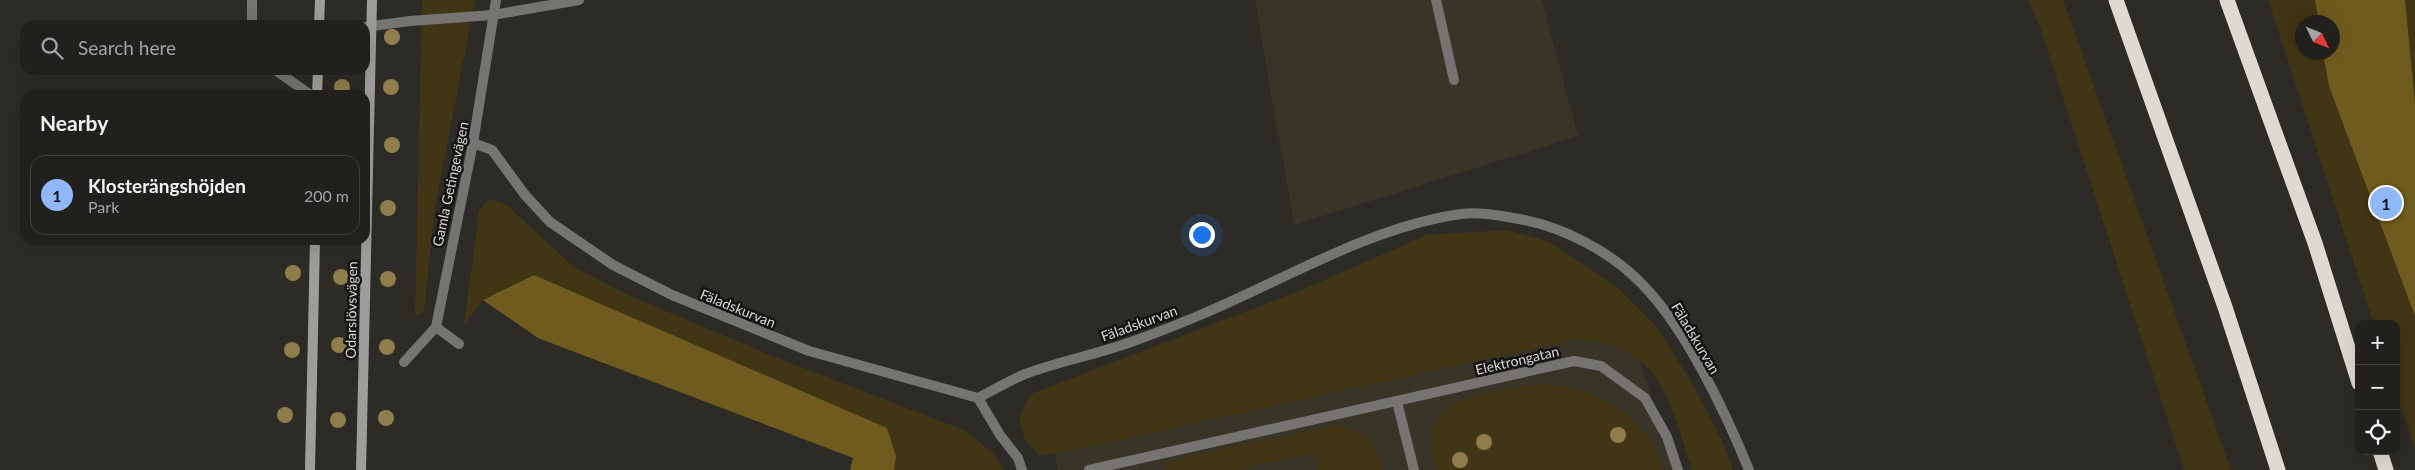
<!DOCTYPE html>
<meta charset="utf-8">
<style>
body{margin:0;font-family:Lato,sans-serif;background:#2e2d29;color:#f1f3f6}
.controls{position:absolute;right:15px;bottom:15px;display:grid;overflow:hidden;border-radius:10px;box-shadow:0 5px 20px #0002}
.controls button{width:45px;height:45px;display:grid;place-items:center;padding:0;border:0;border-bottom:1px solid #3f3e3b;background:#22201c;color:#f1f3f6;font:25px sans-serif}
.compass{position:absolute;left:2295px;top:15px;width:45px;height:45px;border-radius:50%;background:#22201c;box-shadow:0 5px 20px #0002;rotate:133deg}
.you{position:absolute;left:1201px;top:234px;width:18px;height:18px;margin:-12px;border:4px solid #fff;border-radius:50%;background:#1a73e8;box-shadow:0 0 0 8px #1a73e833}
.badge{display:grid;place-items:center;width:32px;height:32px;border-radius:50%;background:#90b8fd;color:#111;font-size:16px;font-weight:700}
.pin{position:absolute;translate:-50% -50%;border:2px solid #fff;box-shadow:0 1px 5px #0006}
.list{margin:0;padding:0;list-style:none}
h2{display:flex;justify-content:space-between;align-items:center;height:65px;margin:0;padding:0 20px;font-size:21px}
h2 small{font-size:16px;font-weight:400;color:#a2a3a3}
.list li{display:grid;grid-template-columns:32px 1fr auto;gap:15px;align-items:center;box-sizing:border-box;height:80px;margin:0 10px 10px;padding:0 10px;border:1px solid #3f3e3b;border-radius:15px}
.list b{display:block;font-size:19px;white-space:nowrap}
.list p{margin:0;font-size:16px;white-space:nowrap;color:#a2a3a3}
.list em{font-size:16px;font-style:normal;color:#a2a3a3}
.icon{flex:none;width:28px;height:28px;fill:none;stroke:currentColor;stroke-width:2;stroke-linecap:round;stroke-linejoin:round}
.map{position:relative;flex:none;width:2415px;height:470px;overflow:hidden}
.search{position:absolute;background:#22201c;box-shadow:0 5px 20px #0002;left:20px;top:20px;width:350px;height:55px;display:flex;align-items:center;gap:12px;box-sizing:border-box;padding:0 18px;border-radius:15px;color:#a2a3a3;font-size:19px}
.panel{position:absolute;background:#22201c;box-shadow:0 5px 20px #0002;left:20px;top:90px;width:350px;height:155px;border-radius:15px}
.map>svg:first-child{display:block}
.built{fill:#383428}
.green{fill:#403514;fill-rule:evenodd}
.forest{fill:#6f5b1d}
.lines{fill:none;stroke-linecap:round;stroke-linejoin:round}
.lane{stroke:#757471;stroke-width:10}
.street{stroke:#757471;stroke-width:10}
.secondary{stroke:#9f9d99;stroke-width:10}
.highway{stroke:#dddad3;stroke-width:15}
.tree{fill:#8f7e4b}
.labels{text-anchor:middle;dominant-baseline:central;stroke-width:5;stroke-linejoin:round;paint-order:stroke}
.street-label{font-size:14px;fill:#dbdad6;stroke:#141311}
</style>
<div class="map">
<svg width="2415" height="470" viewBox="0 0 2415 470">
<rect width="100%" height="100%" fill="#2d2b25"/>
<path class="built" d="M1255 0H1542L1578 136 1294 225Z
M1622 308 1676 470H1058L1055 453Z"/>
<path class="green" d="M422 0H475L435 207 424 312 415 316Z
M2028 0H2063L2231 470H2184L2040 27Z
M2268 0H2415V449L2396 392V324H2374ZM2302 22H2332V52H2302Z
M489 199 507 205 574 267 628 295 780 359 964 430 993 453 1004 470H894L896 456 483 300 464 325 479 211Z
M1506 230 1547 241 1580 262 1619 289 1656 326 1691 381 1722 440 1733 470H1692C1669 399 1663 347 1577 339L1061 453 1039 455 1025 440 1019 421 1026 402 1033 393 1297 292 1427 235Z
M1536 384C1547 385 1558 385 1568 387 1592 392 1623 407 1639 425 1651 438 1657 455 1663 470H1438C1409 395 1486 394 1536 384Z
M1333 426C1364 428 1375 440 1382 470H1318L1314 453 1235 470H1165L1164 462Z"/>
<path class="forest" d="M2315 0H2405L2415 103V316L2329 86 2323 53 2332 52V22H2319Z
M534 275 887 428 896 456 894 470H850L853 458 538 338 483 300Z"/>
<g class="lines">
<path class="lane" d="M1436 0 1454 80
M252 25V0
M365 27 410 21 493 15 579 0
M275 70 311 95
M1397 402 1414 470
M1089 470 1574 361 1601 366 1645 398 1667 437 1678 470"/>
<path class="street" d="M473 143 492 150 525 195 550 222 613 265 672 295 809 351 978 398C994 390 1011 379 1028 373 1061 361 1098 354 1131 342 1159 332 1187 321 1214 309 1292 275 1370 229 1454 215 1475 211 1498 215 1519 219 1563 227 1610 251 1642 284 1686 329 1725 411 1749 470
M436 327 459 344
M404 362 436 327 473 143 496 0
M978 398 1000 435 1018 458 1022 470"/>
<path class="secondary" d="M319 25 320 0
M317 95 318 70
M310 470 315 240
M361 470 372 0"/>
<path class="highway" d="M2116 0 2225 307 2278 470
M2227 0 2315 243 2359 383
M2380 451 2386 470"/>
</g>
<g class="tree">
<circle cx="392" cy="37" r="8"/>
<circle cx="342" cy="87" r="8"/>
<circle cx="391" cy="87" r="8"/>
<circle cx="392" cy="145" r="8"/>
<circle cx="388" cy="208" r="8"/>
<circle cx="293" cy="273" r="8"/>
<circle cx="341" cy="277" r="8"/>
<circle cx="388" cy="279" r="8"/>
<circle cx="339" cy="345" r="8"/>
<circle cx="387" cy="347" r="8"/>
<circle cx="292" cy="350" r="8"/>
<circle cx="285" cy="415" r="8"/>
<circle cx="386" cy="418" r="8"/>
<circle cx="338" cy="420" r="8"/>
<circle cx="1618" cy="435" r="8"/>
<circle cx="1484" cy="442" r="8"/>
<circle cx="1460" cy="460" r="8"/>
</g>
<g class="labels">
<g class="street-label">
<text transform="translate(450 184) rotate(-78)">Gamla Getingevägen</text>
<text transform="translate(738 308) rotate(22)">Fäladskurvan</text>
<text transform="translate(351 310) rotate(-89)">Odarslövsvägen</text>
<text transform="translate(1139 323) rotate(-20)">Fäladskurvan</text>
<text transform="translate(1696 338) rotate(59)">Fäladskurvan</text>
<text transform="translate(1517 360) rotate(-13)">Elektrongatan</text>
</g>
</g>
</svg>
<div class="controls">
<button>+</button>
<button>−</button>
<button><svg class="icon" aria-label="locate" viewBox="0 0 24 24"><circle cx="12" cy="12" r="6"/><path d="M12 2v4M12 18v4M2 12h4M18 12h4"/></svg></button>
</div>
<svg class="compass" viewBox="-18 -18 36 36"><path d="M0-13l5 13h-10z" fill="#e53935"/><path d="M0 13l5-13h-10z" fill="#a2a3a3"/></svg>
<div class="you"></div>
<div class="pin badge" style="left:2386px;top:203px">1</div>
<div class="search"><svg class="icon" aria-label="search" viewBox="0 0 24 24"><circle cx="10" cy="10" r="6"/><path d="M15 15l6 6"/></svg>Search here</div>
<section class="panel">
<h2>Nearby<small></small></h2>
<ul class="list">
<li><span class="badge">1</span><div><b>Klosterängshöjden</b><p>Park</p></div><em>200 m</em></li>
</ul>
</section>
</div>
